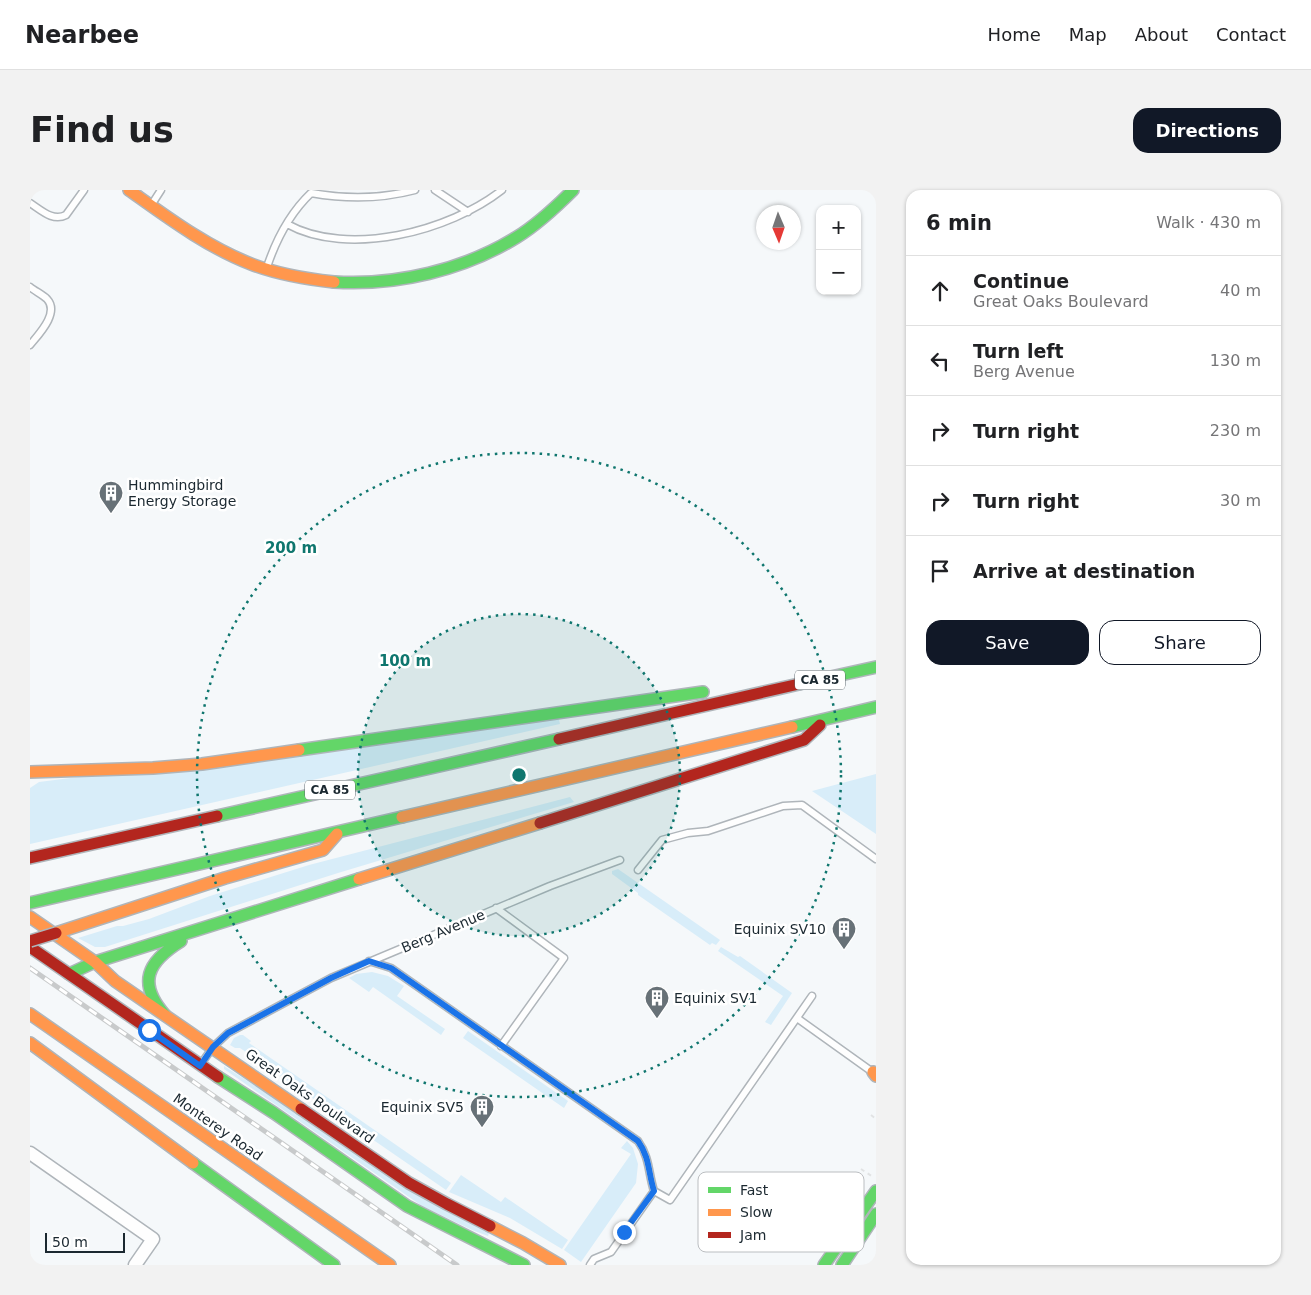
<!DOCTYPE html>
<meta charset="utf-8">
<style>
body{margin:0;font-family:"DejaVu Sans",sans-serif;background:#f2f2f2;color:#202124}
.controls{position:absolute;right:15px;top:15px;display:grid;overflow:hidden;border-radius:10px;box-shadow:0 1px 4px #0004}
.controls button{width:45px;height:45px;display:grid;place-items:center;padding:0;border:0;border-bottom:1px solid #e0e0e0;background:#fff;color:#202124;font:25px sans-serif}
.compass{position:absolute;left:726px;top:15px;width:45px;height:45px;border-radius:50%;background:#fff;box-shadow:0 1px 4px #0004;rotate:178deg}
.scale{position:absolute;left:15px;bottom:12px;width:80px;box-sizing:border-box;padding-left:5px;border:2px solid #1b2830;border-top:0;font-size:14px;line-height:18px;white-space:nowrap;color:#1b2830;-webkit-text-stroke:4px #fff;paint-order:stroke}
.stop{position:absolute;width:15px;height:15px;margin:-11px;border:4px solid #1a73e8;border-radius:50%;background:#fff}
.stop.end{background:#1a73e8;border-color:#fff;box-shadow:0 1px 5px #0008}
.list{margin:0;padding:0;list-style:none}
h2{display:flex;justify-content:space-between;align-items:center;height:65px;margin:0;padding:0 20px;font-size:21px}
h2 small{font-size:16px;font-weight:400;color:#757577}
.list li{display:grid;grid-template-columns:32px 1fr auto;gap:15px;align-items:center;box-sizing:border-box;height:70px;padding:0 20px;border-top:1px solid #e0e0e0}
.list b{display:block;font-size:19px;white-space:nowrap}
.list p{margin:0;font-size:16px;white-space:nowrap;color:#757577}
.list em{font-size:16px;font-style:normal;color:#757577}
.actions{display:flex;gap:10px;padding:15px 20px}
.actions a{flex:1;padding:11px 0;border:1px solid #111827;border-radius:15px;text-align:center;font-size:18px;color:#111827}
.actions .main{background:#111827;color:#fff}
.icon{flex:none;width:28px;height:28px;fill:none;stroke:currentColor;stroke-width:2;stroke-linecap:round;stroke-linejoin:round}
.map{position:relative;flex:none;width:846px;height:1075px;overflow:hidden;border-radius:15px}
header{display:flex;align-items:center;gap:30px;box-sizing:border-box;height:70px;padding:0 25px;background:#fff;border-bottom:1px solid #e0e0e0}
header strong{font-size:24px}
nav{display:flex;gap:28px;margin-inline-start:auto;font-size:18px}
.intro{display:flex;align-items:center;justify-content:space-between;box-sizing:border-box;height:120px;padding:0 30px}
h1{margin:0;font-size:35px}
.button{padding:12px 22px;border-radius:15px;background:#111827;color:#fff;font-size:18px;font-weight:700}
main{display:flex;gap:30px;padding:0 30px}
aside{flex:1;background:#fff;border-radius:15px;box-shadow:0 1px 4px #0004}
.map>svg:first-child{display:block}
.green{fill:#d8edf9}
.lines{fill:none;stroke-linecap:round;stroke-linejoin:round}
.lane-casing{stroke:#afb5ba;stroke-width:9}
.street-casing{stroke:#afb5ba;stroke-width:15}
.fast-casing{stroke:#afb5ba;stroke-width:14}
.slow-casing{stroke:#afb5ba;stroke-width:14}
.jam-casing{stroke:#afb5ba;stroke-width:14}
.path{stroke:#e1e3e4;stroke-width:2;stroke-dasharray:4 4;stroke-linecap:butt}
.lane{stroke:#fefefe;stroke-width:6}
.street{stroke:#fefefe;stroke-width:12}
.fast{stroke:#63d668;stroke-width:11}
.slow{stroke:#ff974d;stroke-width:11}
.jam{stroke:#b3261e;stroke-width:11}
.rail-casing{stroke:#c8cacb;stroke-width:5}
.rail{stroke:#fff;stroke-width:3;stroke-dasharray:9;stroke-linecap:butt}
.jam-bridge-casing{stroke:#afb5ba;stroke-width:14;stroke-linecap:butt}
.jam-bridge{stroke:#b3261e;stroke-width:11}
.route{stroke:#1a73e8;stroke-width:6}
.ring{fill:none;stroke:#0f766e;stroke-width:2.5;stroke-dasharray:2.5 5}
.labels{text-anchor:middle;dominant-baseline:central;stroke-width:5;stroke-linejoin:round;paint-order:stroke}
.shield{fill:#fff;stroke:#5f686e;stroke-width:1}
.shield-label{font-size:12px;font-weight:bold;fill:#1b2830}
.poi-label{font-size:14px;fill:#1b2830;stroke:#fff;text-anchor:start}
.street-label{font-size:14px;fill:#1b2830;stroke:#fff}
.key{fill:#fff;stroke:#bbbec1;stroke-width:1}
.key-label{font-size:14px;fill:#1b2830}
.centre{fill:#0f766e;stroke:#fff;stroke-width:2.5}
.ring-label{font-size:15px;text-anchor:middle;font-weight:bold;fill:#0f766e;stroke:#fff;stroke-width:5;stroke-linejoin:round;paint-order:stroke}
</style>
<header>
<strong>Nearbee</strong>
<nav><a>Home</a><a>Map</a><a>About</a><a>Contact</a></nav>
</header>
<div class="intro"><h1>Find us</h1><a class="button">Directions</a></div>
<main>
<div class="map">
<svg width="846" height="1075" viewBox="0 0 846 1075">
<rect width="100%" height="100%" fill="#f5f8fa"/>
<path class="green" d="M528 526 530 534 0 654V598L9 592Z
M846 584V644L782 601Z
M540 607 544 612 308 683 75 757H65L48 748 87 736H93L119 729 180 706 279 675Z
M588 679 690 750 686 755 682 753 680 755 608 705V703L582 684V681Z
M691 757 708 767 710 766 762 803 741 835 735 832 753 806 688 761Z
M342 782 358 786 374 796 367 806 415 839 411 845 343 797 339 802 319 788 326 784Z
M438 841 538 911 534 918 433 848Z
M210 845H213L221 851 219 853 421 993 416 1000 210 858H205L200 855 204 848Z
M194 876 459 1043 458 1046 442 1040 392 1016 194 879Z
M597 951 603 958 608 974 606 993 551 1072 534 1060 601 964 591 958Z
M431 985 471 1012 475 1007 538 1050 532 1059 480 1028 419 1002Z"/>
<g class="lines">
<defs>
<path id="lane" d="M405 0 438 22
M0 13C11 20 23 32 36 25L54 0
M122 14 131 0
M257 34C318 68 420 41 472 0
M237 77C246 50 259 24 281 3 315 9 351 9 385 0
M0 97C5 101 13 105 17 109 30 123 8 145 0 155
M608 680 632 650 658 643 678 641 753 616 772 615 846 669
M466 718 534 768 471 856
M339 771 361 778 608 951C620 968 618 982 624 1001L581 1062 564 1069 560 1075
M767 828 841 881
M171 874 183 857 198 843 301 788 520 696 590 670
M624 1001 640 1010 782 806"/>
<path id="street" d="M0 963 123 1049 105 1075"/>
<path id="fast" d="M304 92C366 96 434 80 487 47 508 34 526 17 543 0
M769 494 846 477
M762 537 846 517
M269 560 673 502
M187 626 529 549
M0 713 372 627
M39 784 65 772 329 689
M135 825C107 793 117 772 151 751
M188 887 244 923 377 1016 494 1075
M163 973 304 1075
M794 1075 846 1001
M812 1075 846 1024"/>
<path id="slow" d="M99 0C137 27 177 57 221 74 247 84 276 89 304 92
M0 582 123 578 172 574 269 560
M372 627 762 537
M329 689 510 633
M0 727 65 772 85 791 271 919
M26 743 195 688 293 660 307 644
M0 824 360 1075
M0 853 163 973
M843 882 846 886
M460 1036 493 1053 530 1075"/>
<path id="jam" d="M529 549 769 494
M510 633 774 550 790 535
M0 668 187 626
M0 757 188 887
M271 919 379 993 417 1014 460 1036"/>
</defs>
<use href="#lane" class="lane-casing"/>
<use href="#street" class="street-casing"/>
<use href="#fast" class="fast-casing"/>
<use href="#slow" class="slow-casing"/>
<use href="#jam" class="jam-casing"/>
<path class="path" d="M841 925 846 929
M831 979 843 987
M788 1042 796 1047"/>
<use href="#lane" class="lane"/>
<use href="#street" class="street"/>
<use href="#fast" class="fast"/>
<use href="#slow" class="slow"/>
<use href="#jam" class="jam"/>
<defs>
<path id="rail" d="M0 778 427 1075"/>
</defs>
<use href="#rail" class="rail-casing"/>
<use href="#rail" class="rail"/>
<defs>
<path id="jam-bridge" d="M0 751 26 743"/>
</defs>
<use href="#jam-bridge" class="jam-bridge-casing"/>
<use href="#jam-bridge" class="jam-bridge"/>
</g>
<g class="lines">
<path class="route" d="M119 840 170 876 183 857 198 843 301 788 339 771 361 778 608 951C620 968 618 982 624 1001L594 1042"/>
</g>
<circle cx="489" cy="585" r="161" fill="#0f766e" fill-opacity=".12"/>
<g class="ring">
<circle cx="489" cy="585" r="161"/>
<circle cx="489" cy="585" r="322"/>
</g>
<defs>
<symbol id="building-pin" viewBox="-11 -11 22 30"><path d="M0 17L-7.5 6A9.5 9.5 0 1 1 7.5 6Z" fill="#677177" stroke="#fff"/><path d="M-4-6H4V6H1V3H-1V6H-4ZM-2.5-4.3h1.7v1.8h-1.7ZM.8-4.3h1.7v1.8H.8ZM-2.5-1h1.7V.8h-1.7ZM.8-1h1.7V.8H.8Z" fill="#fff"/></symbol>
</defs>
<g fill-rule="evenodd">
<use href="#building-pin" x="67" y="289" width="28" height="38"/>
<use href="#building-pin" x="800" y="725" width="28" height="38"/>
<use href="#building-pin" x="613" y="794" width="28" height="38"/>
<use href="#building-pin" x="438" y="903" width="28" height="38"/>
</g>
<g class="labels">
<g class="shield">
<rect x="765" y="480.5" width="50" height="19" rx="4"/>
<rect x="275" y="590.5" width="50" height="19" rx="4"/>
</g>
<g class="shield-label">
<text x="790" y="490">CA 85</text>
<text x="300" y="600">CA 85</text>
</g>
<g class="poi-label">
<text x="98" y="295">Hummingbird<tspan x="98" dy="16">Energy Storage</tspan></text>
<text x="796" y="739" text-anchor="end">Equinix SV10</text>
<text x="644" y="808">Equinix SV1</text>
<text x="434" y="917" text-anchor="end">Equinix SV5</text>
</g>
<g class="street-label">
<text transform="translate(413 741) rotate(-23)">Berg Avenue</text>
<text transform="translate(280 906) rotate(35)">Great Oaks Boulevard</text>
<text transform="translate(188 937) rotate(35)">Monterey Road</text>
</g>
</g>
<rect x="668" y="982" width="166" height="80" rx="8" class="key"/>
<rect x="678" y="997" width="23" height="6" fill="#63d668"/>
<rect x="678" y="1019" width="23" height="7" fill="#ff974d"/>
<rect x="678" y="1042" width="23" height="6" fill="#b3261e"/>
<g class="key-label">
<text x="710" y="1005">Fast</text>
<text x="710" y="1027">Slow</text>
<text x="710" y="1050">Jam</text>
</g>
<circle cx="489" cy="585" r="8" class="centre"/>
<g class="ring-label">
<text x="261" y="363">200 m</text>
<text x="375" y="476">100 m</text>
</g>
</svg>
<div class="controls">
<button>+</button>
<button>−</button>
</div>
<svg class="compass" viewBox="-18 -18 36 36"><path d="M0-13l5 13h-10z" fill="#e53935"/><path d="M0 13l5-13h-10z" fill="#757577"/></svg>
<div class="scale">50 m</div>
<div class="stop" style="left:119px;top:840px"></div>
<div class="stop end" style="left:594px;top:1042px"></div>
</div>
<aside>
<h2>6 min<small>Walk · 430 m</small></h2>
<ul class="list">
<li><svg class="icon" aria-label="ahead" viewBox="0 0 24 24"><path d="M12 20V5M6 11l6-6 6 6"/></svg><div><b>Continue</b><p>Great Oaks Boulevard</p></div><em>40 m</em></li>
<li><svg class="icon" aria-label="left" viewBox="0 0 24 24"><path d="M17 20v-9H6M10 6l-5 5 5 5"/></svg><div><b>Turn left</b><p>Berg Avenue</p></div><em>130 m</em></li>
<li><svg class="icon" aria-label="right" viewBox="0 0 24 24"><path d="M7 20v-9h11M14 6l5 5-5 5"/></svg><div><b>Turn right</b></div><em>230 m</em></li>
<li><svg class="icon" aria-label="right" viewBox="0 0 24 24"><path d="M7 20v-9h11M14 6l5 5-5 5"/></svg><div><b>Turn right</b></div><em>30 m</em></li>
<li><svg class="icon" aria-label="arrive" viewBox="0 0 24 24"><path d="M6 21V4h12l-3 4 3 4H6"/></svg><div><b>Arrive at destination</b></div></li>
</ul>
<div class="actions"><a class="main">Save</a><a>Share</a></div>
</aside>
</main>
